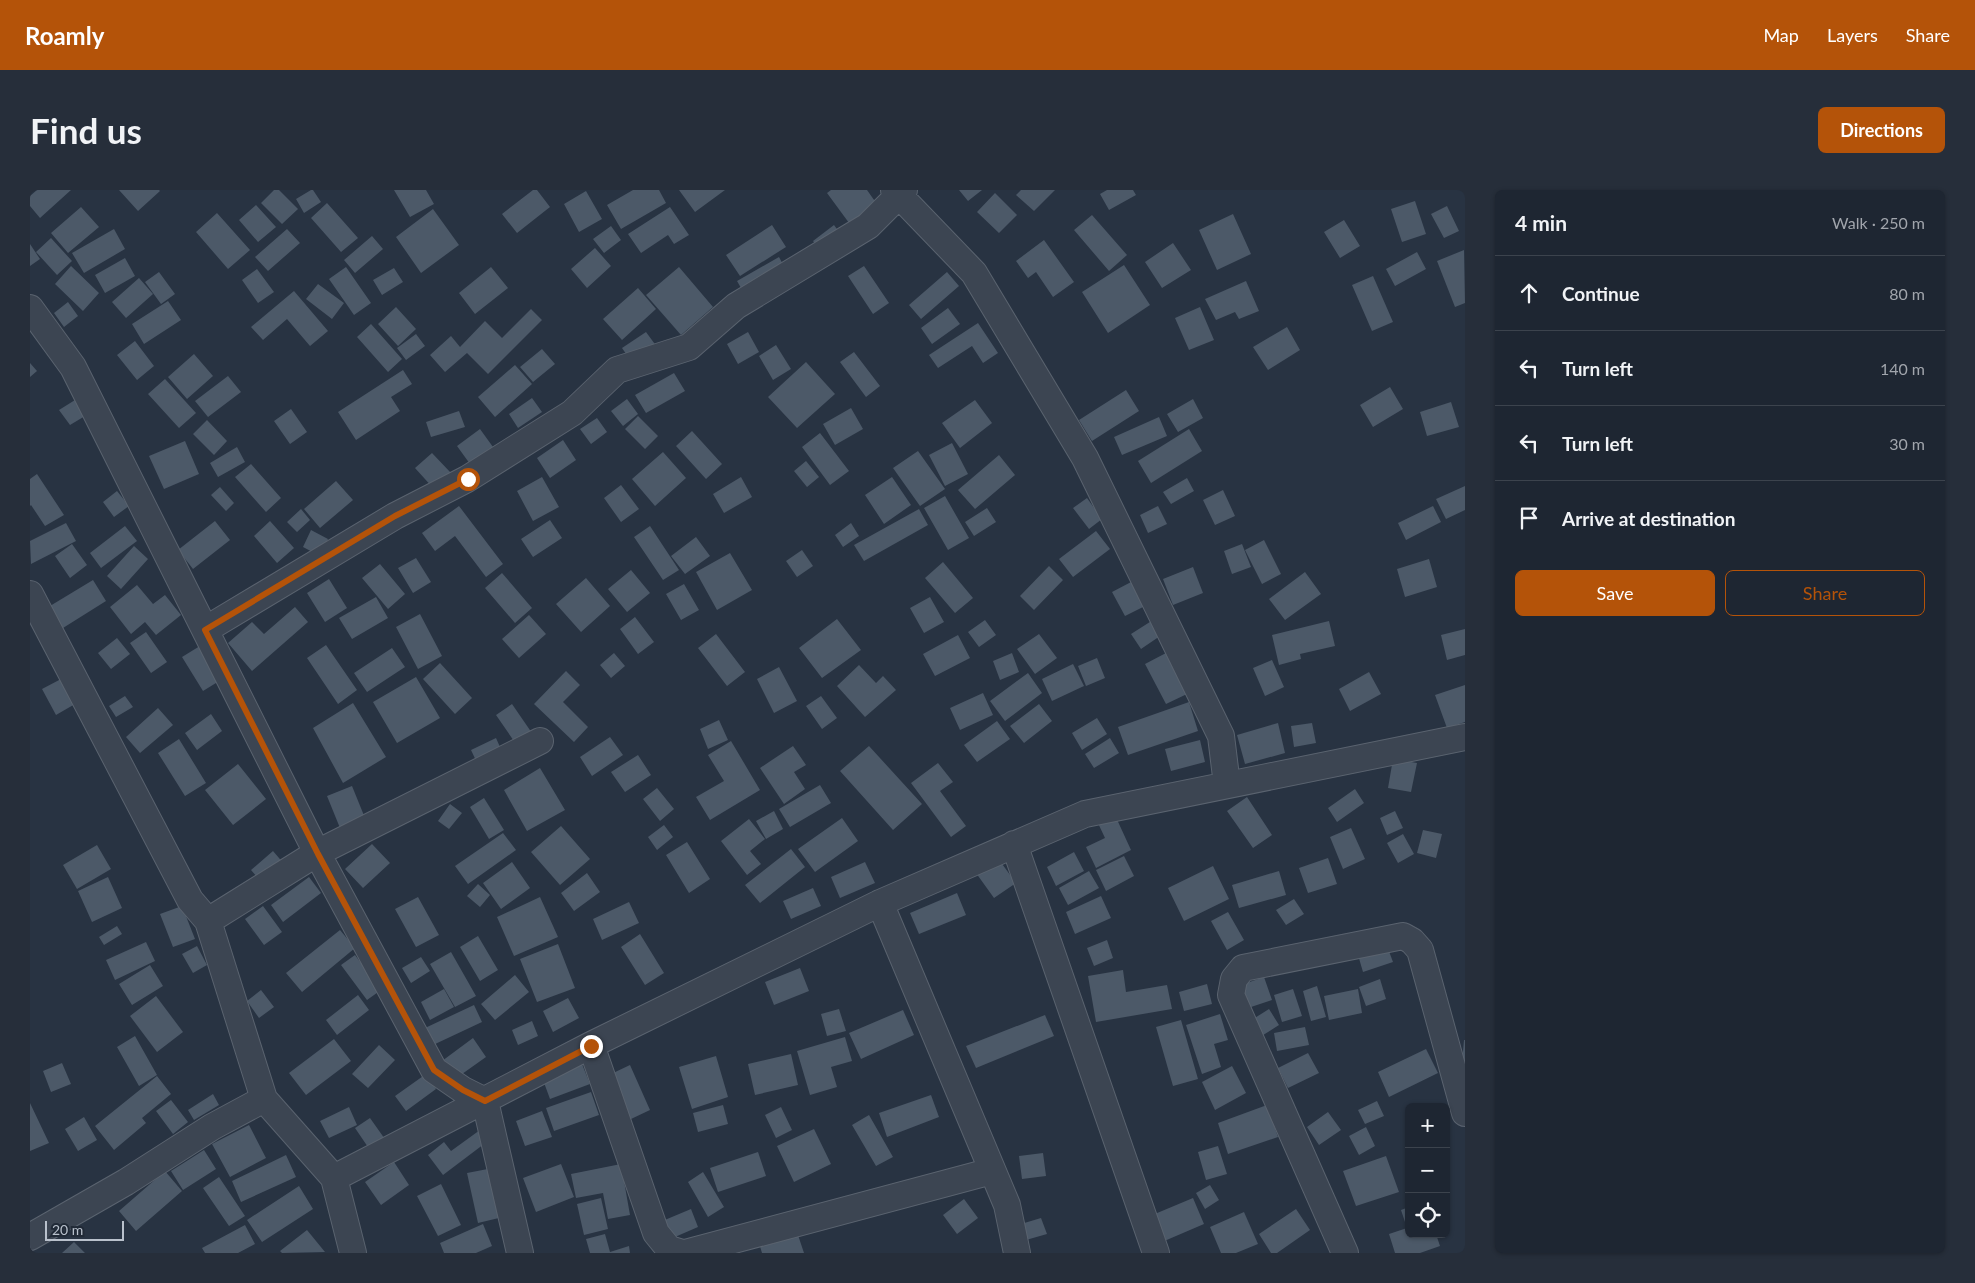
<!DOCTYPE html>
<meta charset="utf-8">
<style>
body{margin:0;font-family:Lato,sans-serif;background:#262e3a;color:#f1f3f6}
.controls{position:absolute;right:15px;bottom:15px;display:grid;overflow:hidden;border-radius:8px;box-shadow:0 1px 4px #0004}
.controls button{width:45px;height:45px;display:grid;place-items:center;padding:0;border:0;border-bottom:1px solid #3c434d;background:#1e2632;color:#f1f3f6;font:25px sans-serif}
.scale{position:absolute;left:15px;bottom:12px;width:79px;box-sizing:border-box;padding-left:5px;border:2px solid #b9c1cc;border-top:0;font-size:14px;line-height:18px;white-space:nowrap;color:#b9c1cc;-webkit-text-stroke:4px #212a37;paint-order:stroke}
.stop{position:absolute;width:15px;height:15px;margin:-11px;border:4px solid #b45309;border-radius:50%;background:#fff}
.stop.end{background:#b45309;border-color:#fff;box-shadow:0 1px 5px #0008}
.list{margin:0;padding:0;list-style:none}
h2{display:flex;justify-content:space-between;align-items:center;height:65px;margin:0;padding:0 20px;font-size:21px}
h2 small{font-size:16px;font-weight:400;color:#a1a5ac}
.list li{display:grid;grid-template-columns:32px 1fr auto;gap:15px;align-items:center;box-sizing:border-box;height:75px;padding:0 20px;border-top:1px solid #3c434d}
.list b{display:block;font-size:19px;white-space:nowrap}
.list em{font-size:16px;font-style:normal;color:#a1a5ac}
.actions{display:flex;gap:10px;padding:15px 20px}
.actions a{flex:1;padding:11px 0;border:1px solid #b45309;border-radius:8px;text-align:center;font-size:18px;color:#b45309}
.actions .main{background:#b45309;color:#fff}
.icon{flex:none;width:28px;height:28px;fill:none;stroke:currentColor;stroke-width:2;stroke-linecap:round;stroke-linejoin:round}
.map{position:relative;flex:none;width:1435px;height:1063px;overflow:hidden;border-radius:8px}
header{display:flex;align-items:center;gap:30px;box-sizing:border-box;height:70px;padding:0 25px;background:#b45309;color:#fff}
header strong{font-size:24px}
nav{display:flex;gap:28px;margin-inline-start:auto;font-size:18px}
.intro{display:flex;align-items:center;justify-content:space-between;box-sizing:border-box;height:120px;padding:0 30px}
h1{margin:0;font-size:35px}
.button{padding:12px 22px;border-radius:8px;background:#b45309;color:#fff;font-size:18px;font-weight:700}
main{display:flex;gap:30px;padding:0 30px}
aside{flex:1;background:#1e2632;border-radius:8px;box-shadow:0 1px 4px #0004}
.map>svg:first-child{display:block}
.building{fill:#4c5968}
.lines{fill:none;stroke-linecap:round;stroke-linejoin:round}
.minor-casing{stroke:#5a636f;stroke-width:28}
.minor{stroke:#3c4552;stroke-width:26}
.route{stroke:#b45309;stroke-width:6}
</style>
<header>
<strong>Roamly</strong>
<nav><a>Map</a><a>Layers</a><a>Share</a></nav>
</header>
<div class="intro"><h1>Find us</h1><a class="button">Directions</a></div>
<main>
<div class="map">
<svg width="1435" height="1063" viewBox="0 0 1435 1063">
<rect width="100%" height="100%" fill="#283342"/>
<path class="building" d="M7 0H41L10 28 0 16V6Z
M89 0H129L130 1 108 21Z
M244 0H249L268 19 252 34 231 13Z
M281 0H283L291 12 274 23 266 9Z
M364 0H396L404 14 380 27Z
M503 0H507L520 17 487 43 472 24Z
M603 0H629L636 13 591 39 577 15Z
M649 0H695L665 22Z
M801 0H837L849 17 822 37 797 3Z
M929 0H952L938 11Z
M991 0H1025L1004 21 986 5Z
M1077 0H1103L1106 5 1079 20 1070 4Z
M556 1 572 29 549 42 534 14Z
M965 3 987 25 969 43 947 22Z
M1385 11 1396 44 1372 52 1361 19Z
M297 13 328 48 311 62 281 28Z
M226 15 246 37 228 52 209 30Z
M1417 16 1429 41 1414 48 1401 24Z
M51 17 69 37 38 63 21 43Z
M640 17 659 45 644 54 638 45 611 63 598 44Z
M403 19 429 55 391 83 366 47Z
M187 23 220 60 198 79 166 42Z
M1203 24 1221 64 1187 80 1169 40Z
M1062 25 1097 65 1079 81 1044 40Z
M1314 30 1330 56 1310 68 1294 42Z
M742 35 756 57 710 86 696 65Z
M804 35 812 46 791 62 783 51Z
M581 36 591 50 574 63 563 49Z
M84 39 95 59 54 83 42 63Z
M257 39 270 53 238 81 225 67Z
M342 46 353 59 325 83 314 70Z
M21 48 42 71 27 85 6 62Z
M1014 50 1044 92 1023 107 1006 82 998 88 986 71Z
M1143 53 1161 80 1132 98 1115 72Z
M0 54 10 69 0 76Z
M565 58 581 76 557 98 541 79Z
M1434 60 1435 113 1425 117 1407 71Z
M1387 62 1396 79 1365 96 1356 79Z
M749 67 757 82 715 105 707 91Z
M95 68 105 86 75 103 65 85Z
M1094 75 1120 115 1078 143 1052 102Z
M41 76 69 103 53 121 25 94Z
M834 76 859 113 843 124 818 86Z
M316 77 341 113 324 125 299 89Z
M461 77 478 98 445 124 429 103Z
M649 77 683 117 651 145 616 105Z
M364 78 373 92 352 105 343 90Z
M227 79 244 102 228 113 212 90Z
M129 82 145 104 131 114 115 92Z
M917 82 929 96 891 129 879 115Z
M1343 86 1363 132 1342 141 1322 95Z
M109 88 123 104 96 128 82 112Z
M1216 91 1229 121 1209 129 1205 122 1186 130 1175 109Z
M288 94 314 113 302 129 276 109Z
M608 98 626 119 592 150 573 129Z
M264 101 298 141 280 156 257 129 233 150 221 137Z
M138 111 151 130 114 154 102 134Z
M38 112 48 126 34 137 24 123Z
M366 117 386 139 368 156 348 134Z
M1170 117 1184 150 1159 160 1145 128Z
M918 118 930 134 902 154 891 138Z
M501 119 512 130 458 184 437 163 415 182 400 165 421 146 430 157 455 131 472 148Z
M948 133 968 163 953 173 942 156 908 178 899 165Z
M341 134 372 169 358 182 327 147Z
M1257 137 1270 160 1238 180 1223 157Z
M616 142 627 157 603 174 592 158Z
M718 142 729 162 708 174 697 154Z
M386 144 395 156 376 170 367 158Z
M105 151 124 176 107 190 87 165Z
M746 155 761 179 743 190 729 166Z
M512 159 525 174 503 192 490 177Z
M824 162 850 196 836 207 810 172Z
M164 164 183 186 157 209 138 187Z
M776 172 805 204 767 238 738 207Z
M0 173 7 181 0 187Z
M485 175 502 194 465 227 448 207Z
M373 180 382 194 361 207 370 221 326 250 308 222Z
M644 183 655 201 616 223 605 205Z
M198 186 211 202 178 227 165 211Z
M135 189 166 223 149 238 118 204Z
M1360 197 1373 219 1343 237 1330 215Z
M1096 200 1109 221 1062 251 1049 230Z
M502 208 512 222 488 238 479 224Z
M597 209 608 224 593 236 581 221Z
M1163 209 1173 228 1148 242 1137 224Z
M45 210 55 226 40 235 29 220Z
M945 210 962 233 930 258 912 233Z
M1421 212 1429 237 1397 246 1390 222Z
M821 218 833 239 805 255 793 234Z
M261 219 277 242 260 254 244 231Z
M429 221 435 237 401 247 396 232Z
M608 226 628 246 615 259 595 239Z
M1129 227 1137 246 1092 265 1084 247Z
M567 228 577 242 561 254 550 239Z
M177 230 197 251 184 265 163 244Z
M450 239 463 257 440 274 427 256Z
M1159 239 1172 261 1121 293 1108 271Z
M662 241 692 274 676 289 646 256Z
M790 243 819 281 800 295 772 257Z
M533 250 546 270 520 288 507 268Z
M155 251 169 284 134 299 119 266Z
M922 253 938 284 915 296 899 265Z
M207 257 215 272 188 287 180 273Z
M888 261 915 299 890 316 863 278Z
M633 262 656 288 625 316 602 289Z
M402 263 421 283 404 299 385 278Z
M969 265 985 285 945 319 928 300Z
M776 271 789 287 777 297 764 281Z
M221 274 251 308 236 322 205 287Z
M7 284 34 325 15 336 1 315 0 316V289Z
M512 287 529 317 503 331 487 301Z
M711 287 722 307 694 323 683 304Z
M862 287 881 315 854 334 835 305Z
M1157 288 1164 301 1141 314 1133 302Z
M306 291 323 310 290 338 274 319Z
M591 295 609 319 591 332 574 308Z
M1435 296V320L1416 329 1406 309Z
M190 297 204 313 196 321 181 305Z
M1193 300 1205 326 1185 335 1173 310Z
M87 301 99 316 84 327 73 312Z
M915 306 939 348 918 360 894 318Z
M1057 308 1072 329 1059 339 1043 318Z
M429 316 473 374 456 387 425 346 405 361 392 343Z
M1128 316 1137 334 1118 343 1110 325Z
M1403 316 1411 332 1376 350 1368 333Z
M957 318 966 332 944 346 935 332Z
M271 319 280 330 267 342 257 332Z
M889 319 898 335 834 371 824 355Z
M520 330 532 348 503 367 491 349Z
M185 331 200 350 163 379 148 360Z
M240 331 264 358 247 373 224 346Z
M36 333 46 351 1 374 0 351Z
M821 333 829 346 813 357 805 345Z
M95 336 107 351 71 378 60 363Z
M620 336 649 380 633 390 604 347Z
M281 340 298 349 290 366 273 357Z
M1066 341 1080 359 1043 387 1029 369Z
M666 347 680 366 655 384 641 366Z
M1234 350 1251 384 1232 394 1215 360Z
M42 354 57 375 40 388 25 366Z
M1212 354 1221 377 1202 384 1194 361Z
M104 356 118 369 91 399 77 386Z
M772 360 783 376 767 387 756 371Z
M700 363 722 400 687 420 666 382Z
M386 368 401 392 383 403 368 378Z
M1399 369 1407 397 1375 407 1367 379Z
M913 372 943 408 925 423 895 388Z
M350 374 375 404 358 419 332 388Z
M1019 376 1033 390 1004 420 990 406Z
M1163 377 1173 403 1143 415 1133 389Z
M601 380 620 403 597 422 578 399Z
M1275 382 1291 404 1255 430 1239 409Z
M472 383 502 418 485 433 455 398Z
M556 388 580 416 551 442 526 414Z
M299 389 317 418 295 432 277 403Z
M63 390 76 411 33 438 20 416Z
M1103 391 1115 416 1095 426 1082 402Z
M654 394 669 420 651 430 636 404Z
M107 395 123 414 135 405 151 425 126 445 115 432 101 444 80 417Z
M346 407 358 428 322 449 309 428Z
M900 407 914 432 894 443 880 418Z
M265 417 278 432 222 481 198 453 222 432 234 444Z
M390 424 412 466 388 479 366 437Z
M499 425 516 444 489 468 472 449Z
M605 427 624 452 608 464 590 439Z
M807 429 831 460 792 488 769 458Z
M955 430 966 445 949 457 938 442Z
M1123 430 1133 444 1111 459 1101 444Z
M1299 431 1305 456 1270 464 1271 469 1249 475 1242 445Z
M1435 439V465L1417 470 1411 445Z
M116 442 137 472 121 483 100 453Z
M686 444 715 482 697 496 668 458Z
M1009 444 1027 468 1005 484 987 459Z
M928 445 940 468 905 486 893 464Z
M87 448 100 464 81 479 68 463Z
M178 451 199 485 173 501 152 467Z
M296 455 327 500 308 514 277 468Z
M362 458 375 477 337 502 324 483Z
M584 463 595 476 581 488 570 475Z
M982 463 989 482 970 490 963 471Z
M1136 463 1157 504 1136 514 1115 474Z
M1067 468 1075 488 1056 496 1048 476Z
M1242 470 1254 497 1235 506 1223 478Z
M410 473 442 508 425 524 393 489Z
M1043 474 1054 496 1022 511 1012 489Z
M829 475 846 493 853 486 866 500 835 527 807 496Z
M749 477 767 511 744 523 727 489Z
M536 481 550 495 533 512 558 537 544 552 504 514Z
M1339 482 1351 504 1320 521 1309 499Z
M998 483 1012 503 975 531 960 511Z
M386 487 410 528 367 553 343 512Z
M31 489 45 514 26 525 12 499Z
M1435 495V532L1417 538 1405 505Z
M953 503 963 525 930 540 920 518Z
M95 506 103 517 86 527 79 516Z
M791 506 807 528 792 539 776 516Z
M1159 512 1168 541 1098 565 1088 537Z
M323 513 356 567 313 593 283 538Z
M482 514 504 546 488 557 466 525Z
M1009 514 1022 531 994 553 980 536Z
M128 518 143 535 110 563 96 547Z
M181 524 192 541 167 560 155 543Z
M1067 528 1077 544 1052 560 1042 543Z
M689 530 698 550 678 559 670 539Z
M967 531 980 549 947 572 934 555Z
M1248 533 1255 563 1215 574 1207 545Z
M1282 533 1286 553 1264 557 1261 536Z
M580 547 593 565 562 586 550 567Z
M466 548 474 566 449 577 441 560Z
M1080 548 1089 563 1064 578 1055 564Z
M149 549 176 593 155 606 128 563Z
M1170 550 1175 572 1141 581 1135 559Z
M701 551 730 600 680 630 666 607 694 591 678 565Z
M763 556 776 575 764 582 775 599 754 614 730 578Z
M839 556 892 614 863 640 810 581Z
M608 565 621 585 595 602 581 582Z
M1363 569 1387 573 1381 602 1358 598Z
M908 573 923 592 910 601 936 636 921 647 881 593Z
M208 574 236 609 203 635 175 600Z
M510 578 535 620 497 641 474 600Z
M790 595 801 613 760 637 749 619Z
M322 596 335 628 310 638 297 606Z
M627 598 644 619 630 631 613 609Z
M1325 599 1334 613 1307 632 1298 618Z
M1217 607 1242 645 1223 658 1197 621Z
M454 608 474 640 459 649 440 617Z
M420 614 432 623 419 639 408 631Z
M744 621 753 639 736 649 726 631Z
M1365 621 1373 638 1357 645 1350 628Z
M1084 623 1101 660 1066 678 1056 657 1075 648 1067 631Z
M812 628 828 651 785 682 768 659Z
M719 629 735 649 720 661 731 674 717 685 691 651Z
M634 635 643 647 627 660 618 647Z
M531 636 560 669 530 695 501 662Z
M1321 638 1335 669 1313 679 1300 647Z
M1393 640 1412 644 1406 668 1387 663Z
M473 643 486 660 438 694 425 676Z
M1373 644 1384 664 1368 673 1357 653Z
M657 652 680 689 659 703 636 665Z
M342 654 360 673 333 698 315 679Z
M67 655 81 679 47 699 33 675Z
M761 659 775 677 730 713 715 695Z
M243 661 255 675 233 694 221 680Z
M1044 662 1054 681 1026 696 1017 677Z
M1094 666 1104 686 1076 701 1066 680Z
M967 667 986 693 964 708 946 683Z
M1298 668 1307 694 1278 703 1269 678Z
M482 672 500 698 471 719 453 693Z
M835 672 845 693 810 708 801 687Z
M1183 676 1199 709 1154 731 1138 698Z
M1059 681 1069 698 1038 715 1029 698Z
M1249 681 1256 705 1209 718 1202 695Z
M557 683 570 702 544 721 531 703Z
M78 687 92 718 62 732 48 701Z
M279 687 291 703 253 732 241 715Z
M448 694 460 705 450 717 437 706Z
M783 698 791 716 761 729 753 711Z
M927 703 936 725 889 744 880 723Z
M1071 706 1081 728 1045 744 1036 722Z
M388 707 409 745 386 757 365 719Z
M510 707 528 747 484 766 467 727Z
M1264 709 1274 724 1256 735 1246 720Z
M599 712 609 733 572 750 563 729Z
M152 716 165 749 143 757 130 724Z
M233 716 252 742 234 755 215 729Z
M1198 722 1214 750 1197 760 1181 731Z
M87 736 92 744 74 755 69 747Z
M310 740 325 758 272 802 256 783Z
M610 744 634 783 615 795 591 757Z
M448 746 468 780 450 791 430 757Z
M1077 750 1083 768 1064 776 1057 758Z
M116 752 125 771 85 790 76 770Z
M528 754 545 798 507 812 490 769Z
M167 756 177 775 163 783 152 764Z
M1357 756 1363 772 1333 782 1328 765Z
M421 762 446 806 425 817 400 774Z
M325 765 351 800 337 810 311 775Z
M391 767 400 781 381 793 372 778Z
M120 775 133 796 102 815 89 794Z
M770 778 779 801 744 815 735 792Z
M1093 780 1096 802 1137 795 1142 819 1066 832 1058 786Z
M485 785 499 802 465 830 451 814Z
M1234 787 1242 810 1218 818 1211 795Z
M1350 789 1356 809 1336 816 1329 797Z
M1177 794 1182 814 1154 821 1149 802Z
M1287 796 1296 827 1281 831 1273 801Z
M414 799 424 817 400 830 391 812Z
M1263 799 1272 826 1252 832 1244 805Z
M1328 799 1332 823 1299 830 1294 806Z
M231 800 244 817 229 828 217 811Z
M328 805 339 820 307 845 296 830Z
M126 806 153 842 127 862 100 826Z
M538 808 549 828 523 842 513 821Z
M444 815 452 832 403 855 395 838Z
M809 819 816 841 797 846 791 824Z
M1239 819 1249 835 1230 847 1220 831Z
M873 820 884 845 831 869 819 843Z
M1190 824 1198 850 1184 854 1191 877 1172 884 1156 835Z
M1015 825 1024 846 946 878 936 856Z
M1151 830 1168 889 1143 896 1126 837Z
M502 831 508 846 488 855 482 840Z
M1275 837 1279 855 1247 861 1244 843Z
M105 846 127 885 109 896 87 857Z
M815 847 822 871 801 877 807 897 780 905 767 861Z
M443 848 456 867 425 889 412 871Z
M304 849 321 871 276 905 259 883Z
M1434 850H1435V872H1432Z
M349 855 365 870 338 898 322 884Z
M1396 859 1408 883 1359 907 1348 882Z
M1278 863 1289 883 1258 898 1248 878Z
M548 864 560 894 520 909 509 879Z
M761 864 768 895 725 905 718 874Z
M686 866 698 907 662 919 649 877Z
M32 873 41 894 21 902 13 881Z
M600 875 620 920 601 929 581 884Z
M1202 876 1216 903 1185 920 1172 892Z
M396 884 406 899 376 921 365 906Z
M127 886 141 904 112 928 116 933 84 960 65 936Z
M561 902 569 925 524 941 516 918Z
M183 904 189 915 164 930 158 920Z
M901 905 909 927 857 947 849 923Z
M141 910 158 932 143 944 126 921Z
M1347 911 1354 926 1335 934 1328 920Z
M0 913 19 953 0 961Z
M693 915 698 934 668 942 663 923Z
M1237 915 1248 947 1198 964 1188 933Z
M319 917 327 935 299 948 290 931Z
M751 917 762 940 746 948 735 925Z
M512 921 522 947 495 956 486 931Z
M1298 922 1311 940 1289 955 1277 937Z
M839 925 863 967 846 976 822 935Z
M54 927 67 950 48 961 35 939Z
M340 928 357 952 342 963 325 938Z
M219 935 236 968 200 987 182 954Z
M1336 937 1345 956 1329 965 1319 946Z
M784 939 801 974 764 992 747 956Z
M450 940 458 951 413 985 398 965 414 952 421 961Z
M1188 956 1197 984 1176 990 1168 962Z
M174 960 186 979 153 1000 141 981Z
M728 962 736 986 688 1002 680 978Z
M1013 963 1016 986 992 989 989 966Z
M256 965 266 987 211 1012 202 991Z
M1356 966 1369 1002 1326 1016 1313 981Z
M364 972 379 995 351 1015 335 992Z
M531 974 544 1007 506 1022 493 988Z
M591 974 600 1025 578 1029 573 1003 546 1008 541 984Z
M463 978 473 1027 448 1033 437 983Z
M135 981 152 1001 106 1041 89 1021Z
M673 982 694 1017 678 1027 658 992Z
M189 987 215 1026 199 1036 173 998Z
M411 994 431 1035 408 1046 387 1006Z
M1180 995 1189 1010 1175 1019 1166 1003Z
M269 996 283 1019 232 1052 217 1030Z
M571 1008 578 1039 554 1045 547 1014Z
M1163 1008 1174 1034 1132 1052 1120 1026Z
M934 1009 948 1028 927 1044 913 1025Z
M1379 1017V1044H1406L1410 1056 1390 1063H1365L1359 1044 1377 1038 1371 1020Z
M661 1019 668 1037 638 1050 630 1032Z
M1266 1019 1280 1040 1247 1063H1241L1229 1044Z
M1214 1022 1228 1054 1206 1063H1191L1180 1037Z
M1011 1028 1017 1044 996 1050 991 1034Z
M453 1034 462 1056 446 1063H414L410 1053Z
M215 1035 225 1054 208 1063H175L172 1058Z
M277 1040 295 1062 252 1063 250 1061Z
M767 1042 774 1063H732L729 1053Z
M575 1044 580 1062 599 1056 600 1063H560L556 1049Z
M44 1052 55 1063H32Z"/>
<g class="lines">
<defs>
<path id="minor" d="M864 0 944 83 1055 268 1191 546 1197 595
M0 118 43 177 287 663 404 880 433 900 455 911 490 1063
M0 404 160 710 178 731 234 909
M175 440 365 326 437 289 542 223 587 180 659 157 706 116 838 36 874 0
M984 654 1126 1063
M850 713 977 1015 987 1063
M178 731 287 663 510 551
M561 855 626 1043 639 1059 652 1063
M304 988 323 1063
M0 1047 96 992 182 937 234 909 304 988 561 855 850 713 1055 624 1435 547
M655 1063 962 981
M1315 1063 1201 805 1204 789 1213 778 1373 746 1382 751 1390 760 1435 923"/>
</defs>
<use href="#minor" class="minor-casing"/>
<use href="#minor" class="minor"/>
</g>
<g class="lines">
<path class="route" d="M438 289 365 326 175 440 288 664 404 880 433 900 455 911 561 856"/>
</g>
</svg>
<div class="controls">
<button>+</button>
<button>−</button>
<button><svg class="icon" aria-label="locate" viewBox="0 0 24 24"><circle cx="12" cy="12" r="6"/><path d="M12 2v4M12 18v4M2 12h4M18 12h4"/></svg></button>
</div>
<div class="scale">20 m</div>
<div class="stop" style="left:438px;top:289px"></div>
<div class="stop end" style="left:561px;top:856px"></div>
</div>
<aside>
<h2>4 min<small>Walk · 250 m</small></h2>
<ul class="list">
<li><svg class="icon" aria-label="ahead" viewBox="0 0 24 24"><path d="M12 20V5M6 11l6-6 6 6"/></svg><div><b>Continue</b></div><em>80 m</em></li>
<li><svg class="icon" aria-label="left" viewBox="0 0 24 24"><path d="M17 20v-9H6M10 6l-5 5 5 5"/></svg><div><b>Turn left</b></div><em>140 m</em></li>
<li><svg class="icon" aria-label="left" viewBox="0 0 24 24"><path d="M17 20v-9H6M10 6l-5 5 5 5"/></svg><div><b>Turn left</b></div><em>30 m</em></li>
<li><svg class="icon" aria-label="arrive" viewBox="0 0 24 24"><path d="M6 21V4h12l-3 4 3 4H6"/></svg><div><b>Arrive at destination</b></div></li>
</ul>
<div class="actions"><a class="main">Save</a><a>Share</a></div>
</aside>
</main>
